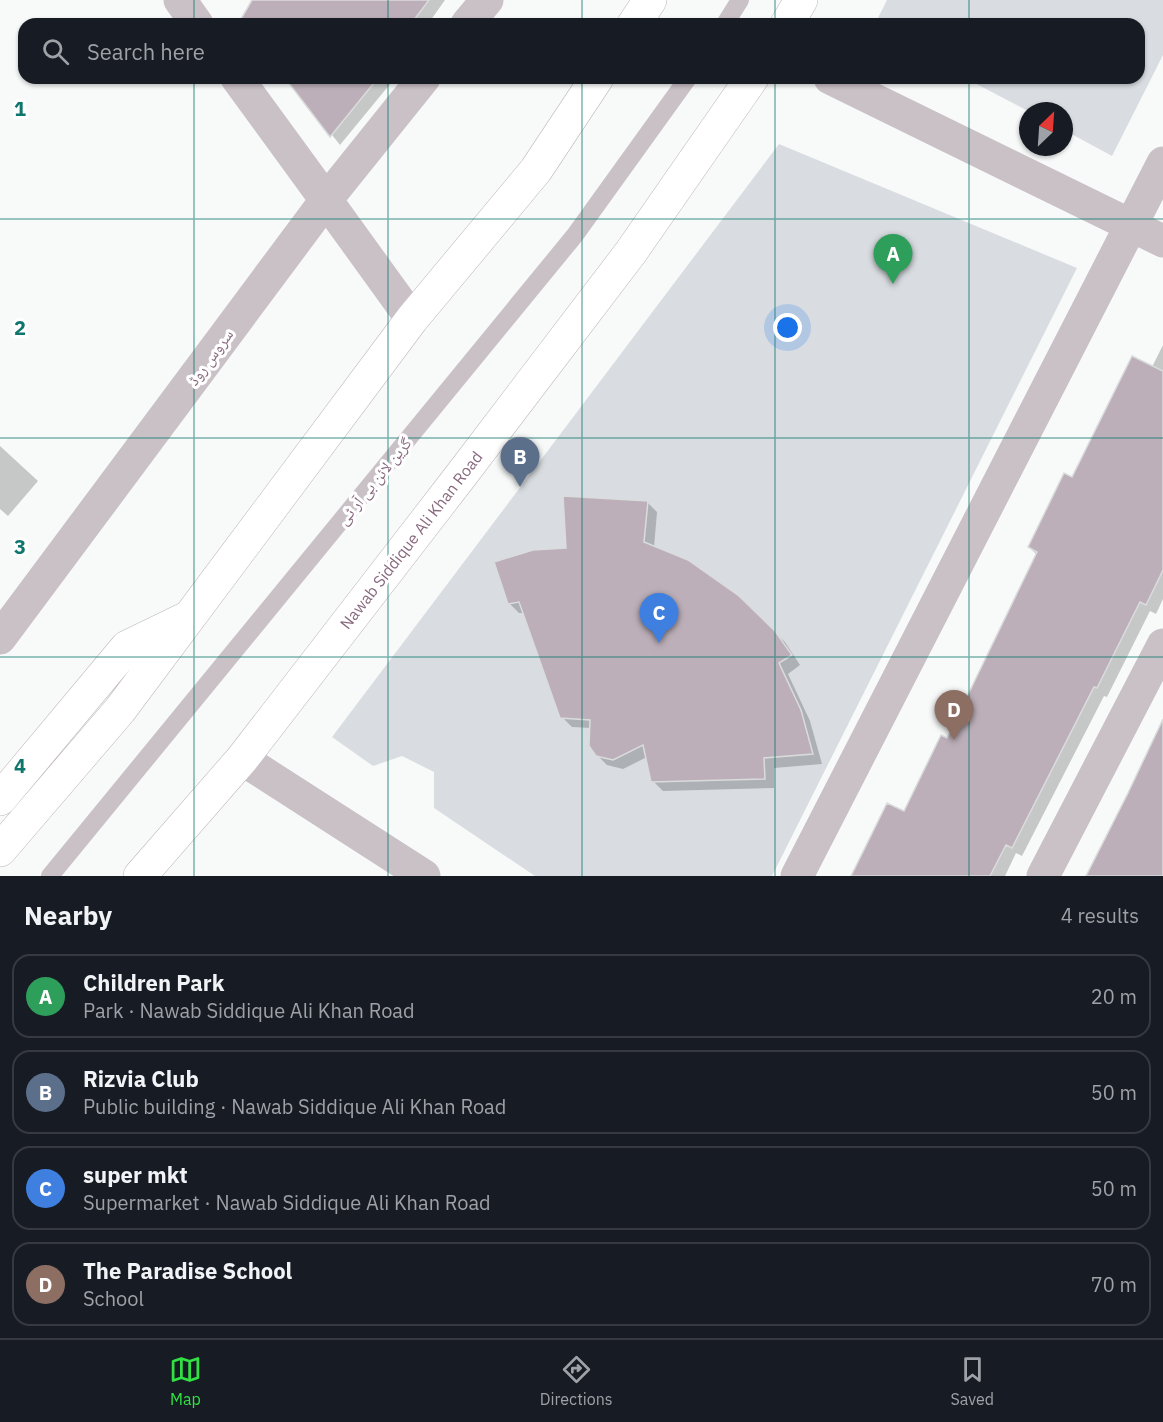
<!DOCTYPE html>
<meta charset="utf-8">
<style>
body{margin:0;font-family:"IBM Plex Sans","Noto Naskh Arabic",sans-serif;background:#20242c;color:#f1f3f6}
.compass{position:absolute;left:1019px;top:102px;width:54px;height:54px;border-radius:50%;background:#171b24;box-shadow:0 2px 4px #0004;rotate:25deg}
.you{position:absolute;left:788px;top:328px;width:21px;height:21px;margin:-15px;border:4px solid #fff;border-radius:50%;background:#1a73e8;box-shadow:0 0 0 9px #1a73e833}
.badge{display:grid;place-items:center;width:39px;height:39px;border-radius:50%;background:#31e143;color:#fff;font-size:20px;font-weight:700}
.pin{position:absolute;translate:-50% -50px;filter:drop-shadow(0 2px 3px #0008)}
.pin::after{content:'';position:absolute;top:32px;width:21px;height:18px;background:inherit;clip-path:polygon(0 0,100% 0,50% 100%)}
.list{margin:0;padding:0;list-style:none}
h2{display:flex;justify-content:space-between;align-items:center;height:78px;margin:0;padding:0 24px;font-size:26px}
h2 small{font-size:20px;font-weight:400;color:#9ea1a6}
.list li{display:grid;grid-template-columns:39px 1fr auto;gap:18px;align-items:center;box-sizing:border-box;height:84px;margin:0 12px 12px;padding:0 12px;border:2px solid #363941;border-radius:18px}
.list b{display:block;font-size:22px;white-space:nowrap}
.list p{margin:0;font-size:20px;white-space:nowrap;color:#9ea1a6}
.list em{font-size:20px;font-style:normal;color:#9ea1a6}
.icon{flex:none;width:33px;height:33px;fill:none;stroke:currentColor;stroke-width:2;stroke-linecap:round;stroke-linejoin:round}
.map{position:relative;flex:none;width:1163px;height:876px;overflow:hidden}
.search{position:absolute;background:#171b24;box-shadow:0 2px 4px #0004;left:18px;right:18px;top:18px;height:66px;display:flex;align-items:center;gap:15px;box-sizing:border-box;padding:0 21px;border-radius:18px;color:#9ea1a6;font-size:22px}
.sheet{height:462px;background:#171b24}
nav{display:flex;justify-content:space-around;align-items:center;box-sizing:border-box;height:84px;border-top:2px solid #363941;background:#171b24;font-size:16px;color:#9ea1a6}
nav a{display:grid;justify-items:center;gap:3px}
nav .on{color:#31e143}
.map>svg:first-child{display:block}
.green{fill:#d9dde1}
.shadow{fill:#0003}
.building{fill:#bcafb9;stroke:#dadcdc;stroke-width:1.5}
.lines{fill:none;stroke-linecap:round;stroke-linejoin:round}
.primary-casing{stroke:#beb5bb;stroke-width:34}
.service{stroke:#cac1c7;stroke-width:18}
.minor{stroke:#cac1c7;stroke-width:33}
.tertiary{stroke:#cac1c7;stroke-width:33}
.primary{stroke:#fff;stroke-width:33}
.grid{fill:none;stroke:#0f766e;stroke-width:1.5;stroke-opacity:0.55}
.labels{text-anchor:middle;dominant-baseline:central;stroke-width:6;stroke-linejoin:round;paint-order:stroke}
.street-label{font-size:16px;fill:#88697f;stroke:#fff}
.grid-label{font-size:20px;text-anchor:middle;font-weight:bold;fill:#0f766e;stroke:#fff;stroke-width:6;stroke-linejoin:round;paint-order:stroke}
</style>
<div class="map">
<svg width="1163" height="876" viewBox="0 0 1163 876">
<rect width="100%" height="100%" fill="#f8fafa"/>
<path class="green" d="M887 0H1163V55L1112 156 1064 130V111H1028L965 78H1139V24H875Z
M779 144 1077 268 772 876H535L434 808V772L402 756 373 766 332 737Z"/>
<path class="shadow" d="M251 0H445L428 24H247Z
M287 78H395L340 145Z
M1163 345V599L1156 614 1150 611 1107 697 1104 696 1022 856 1016 853 1005 876H853L904 813 947 740 1037 555 1029 547 1073 479 1152 367Z
M0 446 38 481 8 516 0 509Z
M648 503 657 512 654 548 738 597 785 642 800 665 788 674 810 721 822 764 774 768V788L663 791 653 781 647 757 623 769 607 765 597 755 591 728 572 727 562 717 524 613H519L509 603 567 550Z"/>
<path class="building" d="M252 0H429L411 24H245L241 19Z
M285 78H378L330 137Z
M1132 356 1163 371V570L1146 605 1140 602 1097 688 1094 687 1012 848 1006 845 990 876H851L887 803 904 811 941 735 947 738 1037 552 1028 547 1064 473 1072 477Z
M563 496 648 501 644 542 688 560 739 596 775 631 792 655 779 663 801 710 813 754 764 758 765 779 651 782 643 745 613 760 596 756 589 746 590 720 560 718 519 602 508 604 494 562 533 550 566 548Z
M1163 719V876H1086L1128 793Z"/>
<g class="lines">
<defs>
<path id="primary" d="M634 24 650 0
M787 24 801 0
M0 799 127 647 187 618
M0 850 120 710 412 319 536 170 597 78
M140 876 242 759 459 478 631 252 752 78"/>
</defs>
<use href="#primary" class="primary-casing"/>
<path class="service" d="M725 24 740 0
M50 876 575 235 688 78"/>
<path class="minor" d="M467 24 487 0
M326 200 412 319
M0 638 326 200 424 78
M242 759 424 876
M797 876 1163 163
M1043 876 1163 645"/>
<path class="tertiary" d="M180 0 197 24
M237 78 326 200
M830 78 1163 241"/>
<use href="#primary" class="primary"/>
</g>
<path class="grid" d="M194 0V24M388 0V24M582 0V24M775 0V24M969 0V24M194 78V876M388 78V876M582 78V876M775 78V876M969 78V876M0 219H1163M0 438H1163M0 657H1163"/>
<g class="labels">
<g class="street-label">
<text transform="translate(210 357) rotate(-54)">سروس روڈ</text>
<text transform="translate(374 481) rotate(-51)">گرین لائن بی آر ٹی</text>
<text transform="translate(411 540) rotate(-52)">Nawab Siddique Ali Khan Road</text>
</g>
</g>
<g class="grid-label">
<text x="20" y="116">1</text>
<text x="20" y="335">2</text>
<text x="20" y="554">3</text>
<text x="20" y="773">4</text>
</g>
</svg>
<svg class="compass" viewBox="-18 -18 36 36"><path d="M0-13l5 13h-10z" fill="#e53935"/><path d="M0 13l5-13h-10z" fill="#9ea1a6"/></svg>
<div class="you"></div>
<div class="pin badge" style="left:893px;top:284px;background:#2e9e5b">A</div>
<div class="pin badge" style="left:520px;top:487px;background:#5c6f8a">B</div>
<div class="pin badge" style="left:659px;top:643px;background:#3f7fe0">C</div>
<div class="pin badge" style="left:954px;top:740px;background:#8d6e63">D</div>
<div class="search"><svg class="icon" aria-label="search" viewBox="0 0 24 24"><circle cx="10" cy="10" r="6"/><path d="M15 15l6 6"/></svg>Search here</div>
</div>
<section class="sheet">
<h2>Nearby<small>4 results</small></h2>
<ul class="list">
<li><span class="badge" style="background:#2e9e5b">A</span><div><b>Children Park</b><p>Park · Nawab Siddique Ali Khan Road</p></div><em>20 m</em></li>
<li><span class="badge" style="background:#5c6f8a">B</span><div><b>Rizvia Club</b><p>Public building · Nawab Siddique Ali Khan Road</p></div><em>50 m</em></li>
<li><span class="badge" style="background:#3f7fe0">C</span><div><b>super mkt</b><p>Supermarket · Nawab Siddique Ali Khan Road</p></div><em>50 m</em></li>
<li><span class="badge" style="background:#8d6e63">D</span><div><b>The Paradise School</b><p>School</p></div><em>70 m</em></li>
</ul>
</section>
<nav>
<a class="on"><svg class="icon" aria-label="map" viewBox="0 0 24 24"><path d="M3 6l6-2 6 2 6-2v14l-6 2-6-2-6 2zM9 4v14M15 6v14"/></svg>Map</a>
<a><svg class="icon" aria-label="directions" viewBox="0 0 24 24"><path d="M12 3l9 9-9 9-9-9zM9 14v-3h6M13 9l2 2-2 2"/></svg>Directions</a>
<a><svg class="icon" aria-label="saved" viewBox="0 0 24 24"><path d="M7 4h10v16l-5-4-5 4z"/></svg>Saved</a>
</nav>
